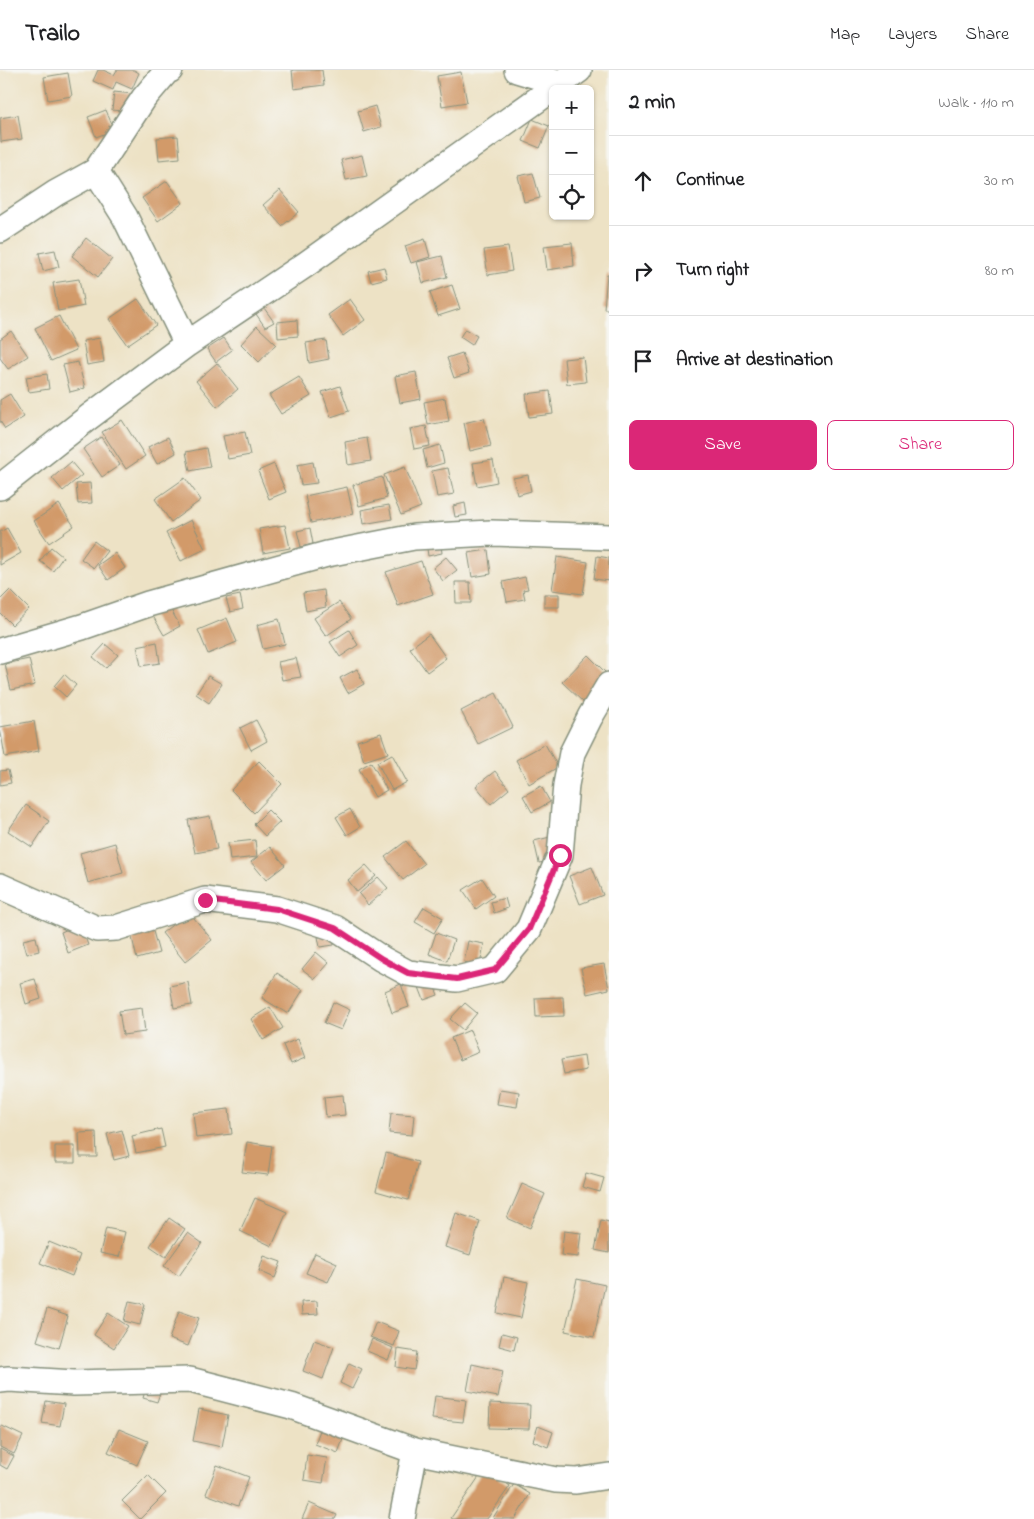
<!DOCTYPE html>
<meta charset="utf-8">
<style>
body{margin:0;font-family:"Indie Flower",sans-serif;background:#f2f2f2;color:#202124}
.controls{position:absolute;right:15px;top:15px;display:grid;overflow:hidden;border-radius:8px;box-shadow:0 1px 4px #0004}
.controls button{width:45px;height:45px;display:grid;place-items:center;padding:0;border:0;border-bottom:1px solid #e0e0e0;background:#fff;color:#202124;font:25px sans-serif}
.stop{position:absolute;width:15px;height:15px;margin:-11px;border:4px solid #db2777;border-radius:50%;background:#fff}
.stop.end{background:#db2777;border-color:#fff;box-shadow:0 1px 5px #0008}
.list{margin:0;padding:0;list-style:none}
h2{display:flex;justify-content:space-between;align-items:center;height:65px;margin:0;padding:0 20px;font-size:21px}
h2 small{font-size:16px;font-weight:400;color:#757577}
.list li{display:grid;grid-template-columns:32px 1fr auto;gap:15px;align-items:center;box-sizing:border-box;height:90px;padding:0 20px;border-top:1px solid #e0e0e0}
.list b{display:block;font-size:19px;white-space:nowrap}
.list em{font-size:16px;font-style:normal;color:#757577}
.actions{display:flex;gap:10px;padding:15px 20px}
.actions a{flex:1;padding:11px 0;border:1px solid #db2777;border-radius:8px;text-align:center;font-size:18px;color:#db2777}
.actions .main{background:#db2777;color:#fff}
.icon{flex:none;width:28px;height:28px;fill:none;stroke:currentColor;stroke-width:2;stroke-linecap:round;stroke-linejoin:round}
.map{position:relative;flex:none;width:609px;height:1449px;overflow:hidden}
header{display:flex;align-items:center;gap:30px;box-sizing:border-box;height:70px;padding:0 25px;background:#fff;border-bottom:1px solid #e0e0e0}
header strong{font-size:24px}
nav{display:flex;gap:28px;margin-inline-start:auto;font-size:18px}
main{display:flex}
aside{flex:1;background:#fff}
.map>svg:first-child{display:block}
.building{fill:#d29a69}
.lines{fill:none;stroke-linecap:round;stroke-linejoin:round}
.minor-casing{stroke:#86907c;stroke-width:28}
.minor{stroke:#fff;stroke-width:25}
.route{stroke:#db2777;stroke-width:6}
</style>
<header>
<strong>Trailo</strong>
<nav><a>Map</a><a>Layers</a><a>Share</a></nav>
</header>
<main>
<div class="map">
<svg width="609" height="1449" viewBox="0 0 609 1449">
<rect width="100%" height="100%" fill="#f6f6f2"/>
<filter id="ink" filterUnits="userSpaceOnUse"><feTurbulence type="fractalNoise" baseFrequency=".02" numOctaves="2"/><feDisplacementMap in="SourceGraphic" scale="10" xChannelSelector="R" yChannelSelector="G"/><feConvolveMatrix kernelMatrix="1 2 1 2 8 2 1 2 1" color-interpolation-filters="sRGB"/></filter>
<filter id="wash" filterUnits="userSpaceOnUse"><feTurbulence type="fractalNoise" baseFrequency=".0096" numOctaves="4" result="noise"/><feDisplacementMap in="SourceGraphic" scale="20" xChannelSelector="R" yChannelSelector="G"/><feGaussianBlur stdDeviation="1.12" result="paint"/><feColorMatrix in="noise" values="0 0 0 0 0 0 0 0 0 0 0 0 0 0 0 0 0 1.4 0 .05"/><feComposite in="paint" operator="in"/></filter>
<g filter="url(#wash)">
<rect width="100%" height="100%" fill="#ede2c5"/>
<g id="blocks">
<path class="building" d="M98 0H103L114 5 117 0H134L139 3 132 19 116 12 113 20 93 11Z
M292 0H322L324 15 294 19Z
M461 2 467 32 442 36 437 6Z
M68 3 72 26 48 30 44 7Z
M114 22 133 24 131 42 112 40Z
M375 36 381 57 364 62 358 41Z
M106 40 114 60 96 67 88 47Z
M18 45 22 69 1 72 0 48Z
M532 49 549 56 540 78 523 71Z
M178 66 180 88 159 90 157 68Z
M362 85 367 106 346 110 341 90Z
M533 103 540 128 524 132 518 106Z
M167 111 183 133 158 151 142 128Z
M280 120 299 142 282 156 263 135Z
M86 168 112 189 98 207 72 186Z
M425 169 430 187 411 193 405 176Z
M572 173 574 196 547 200 544 176Z
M508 177 512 201 488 205 484 180Z
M55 180 59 197 43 201 39 183Z
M442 186 447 207 423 213 417 192Z
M384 197 387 208 371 212 368 201Z
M607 204H609V239H604Z
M79 209 84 236 58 241 53 213Z
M452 215 460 239 438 246 430 222Z
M138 229 156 255 127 275 109 249Z
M350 229 365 250 343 266 328 245Z
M264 238 274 252 265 257 256 244Z
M59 246 76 280 51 291 35 258Z
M297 250 298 266 278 268 277 252Z
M257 256 276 274 259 292 241 274Z
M465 259 477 266 472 275 460 267Z
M11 261 28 286 8 299 0 288V269Z
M100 268 104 292 87 295 83 271Z
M224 268 232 280 216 292 207 279Z
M326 270 329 289 309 293 306 273Z
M462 283 469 303 454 308 447 288Z
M583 287 586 312 567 314 564 289Z
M78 292 85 318 70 322 63 295Z
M217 293 238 319 217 337 196 311Z
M416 302 421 329 400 333 395 306Z
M47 304 49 319 29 322 26 307Z
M299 307 311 326 281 344 269 325Z
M340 316 349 341 331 347 322 322Z
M550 321 553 344 529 347 526 324Z
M10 324 24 347 5 359 0 351V330Z
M445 328 449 351 428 355 424 332Z
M484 348 491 376 470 381 464 353Z
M122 350 145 386 126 399 102 362Z
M426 356 430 376 414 379 410 359Z
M245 362 250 385 228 389 223 366Z
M101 367 120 395 102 407 83 379Z
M168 367 176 383 157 394 148 377Z
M367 368 371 391 348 395 345 372Z
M440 375 444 393 427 398 423 380Z
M206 378 210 397 190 401 186 382Z
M493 390 497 412 477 416 473 393Z
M71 392 82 405 63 421 52 408Z
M313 392 317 413 301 415 297 395Z
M274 394 286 422 269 429 258 401Z
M405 397 421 437 401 445 384 405Z
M448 398 454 424 437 427 432 401Z
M528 405 531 421 517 425 513 408Z
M382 407 387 428 359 436 353 415Z
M185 408 201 430 171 452 155 429Z
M90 413 92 433 78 434 76 414Z
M347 417 353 444 311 453 305 426Z
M465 433 467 445 455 447 453 436Z
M59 434 74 456 49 473 34 451Z
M389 435 392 449 363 454 361 440Z
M191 450 205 479 181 491 166 463Z
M285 455 290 478 263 483 259 459Z
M7 458 21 483 0 495V462Z
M310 458 313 474 301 477 297 461Z
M440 469 442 483 428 486 426 471Z
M94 471 107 481 94 498 81 489Z
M51 477 63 487 53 501 40 491Z
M488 480 491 504 472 507 468 483Z
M115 483 125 498 108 510 98 495Z
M597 486 609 488V511L594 509Z
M446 487 457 500 443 511 433 498Z
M557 487 588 492 583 524 552 520Z
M421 491 433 524 398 536 386 502Z
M525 507 528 519 523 520 525 529 507 532 503 512Z
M455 512H470L471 533H456Z
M10 520 29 539 12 555 0 543V530Z
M324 520 326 537 306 541 303 523Z
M544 524H559V537H544Z
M240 525 243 539 230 542 226 528Z
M166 531 180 556 164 565 150 541Z
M339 532 351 549 326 566 314 548Z
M227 548 237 572 208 584 198 560Z
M279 549 285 574 263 579 257 555Z
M349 560 358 575 340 587 330 572Z
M429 564 446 588 427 602 410 578Z
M157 572 160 593 141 596 137 576Z
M105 574 118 585 106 598 93 587Z
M588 585 609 606 584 633 562 612Z
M296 588 301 607 282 610 278 592Z
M29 589 35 615 11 620 5 594Z
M357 599 364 614 348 623 340 608Z
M64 604 76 615 66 627 54 616Z
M208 606 222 614 209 633 196 624Z
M496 623 513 657 478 674 461 641Z
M256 650 267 671 251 680 240 658Z
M34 651 39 681 5 687 0 657Z
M381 663 388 683 364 691 357 671Z
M545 674 558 697 529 714 516 690Z
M392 684 407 712 392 720 377 692Z
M259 691 282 714 254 743 231 720Z
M371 692 387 720 375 727 359 699Z
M8 700 11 713 0 715V701Z
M495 701 509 719 491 734 476 716Z
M541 716 550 732 532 742 523 726Z
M26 735 49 751 32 777 8 761Z
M350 739 360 757 347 765 336 747Z
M268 740 280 752 265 766 254 754Z
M210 746 217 779 195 783 188 750Z
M550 767 555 790 539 793 534 771Z
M255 770 257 787 230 790 228 773Z
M406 771 424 794 403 810 385 787Z
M115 773 123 803 88 813 80 783Z
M270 777 285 795 266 810 251 792Z
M366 795 376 806 357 822 348 810Z
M592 797 603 825 580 834 569 806Z
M378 807 388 818 368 835 359 824Z
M482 808 494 826 476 839 463 820Z
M505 828 508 838 494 843 491 832Z
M424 837 443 848 434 863 415 852Z
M189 842 212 870 185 892 162 863Z
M80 854 88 875 68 883 61 862Z
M151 854 159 883 137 889 130 859Z
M436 863 454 870 447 891 429 884Z
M333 865 334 875 320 877 318 867Z
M36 867 39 881 27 884 23 870Z
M468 871 484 874 480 895 464 892Z
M316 882 329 893 315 909 302 899Z
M604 894 609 919 587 924 581 898Z
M277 903 303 920 288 944 262 928Z
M431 907 438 925 424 930 417 912Z
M35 909 41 929 26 934 20 913Z
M188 912 192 935 174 938 170 916Z
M401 914 409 937 392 943 385 921Z
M563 927 564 946 536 947 535 928Z
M333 932 350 940 341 960 324 953Z
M465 933 477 943 463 960 450 949Z
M270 937 283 958 263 970 251 949Z
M142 938 145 962 123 965 119 941Z
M470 960 479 982 460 990 451 968Z
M298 969 305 988 291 994 283 975Z
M584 986 586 1000 564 1004 561 990Z
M500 1019 519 1022 517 1037 497 1034Z
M343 1025 345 1045 326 1047 324 1027Z
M229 1039 232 1064 196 1068 193 1043Z
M391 1043 414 1045 412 1065 389 1063Z
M161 1059 165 1077 136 1083 132 1066Z
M122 1060 129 1086 114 1090 107 1064Z
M96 1062 97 1087H80L79 1063Z
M247 1072 272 1076 268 1105 242 1102Z
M55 1076H75V1093H55Z
M386 1083 418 1092 408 1130 376 1121Z
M586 1103 604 1108 600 1122 582 1117Z
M522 1114 545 1124 530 1158 507 1148Z
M255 1128 287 1142 272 1176 240 1161Z
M456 1143 480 1151 470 1185 445 1177Z
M169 1148 185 1159 166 1187 150 1176Z
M601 1150 609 1152V1183L595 1180Z
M106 1158 125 1162 119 1187 100 1183Z
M564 1161 581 1163 578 1187 561 1185Z
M188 1163 202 1173 179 1206 164 1196Z
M49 1172 80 1185 72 1206 40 1193Z
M315 1183 337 1193 328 1212 306 1203Z
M264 1186 281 1192 275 1208 259 1201Z
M504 1207 528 1212 521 1248 497 1243Z
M577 1209 605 1215 594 1267 565 1261Z
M129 1231 145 1234 140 1255 124 1251Z
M317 1231 318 1244 302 1245 301 1232Z
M47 1239 68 1246 59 1278 37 1271Z
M179 1241 199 1248 188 1276 169 1269Z
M108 1243 128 1256 114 1278 94 1265Z
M376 1252 399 1261 394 1276 370 1267Z
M502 1263 517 1267 514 1280 499 1276Z
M372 1269 393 1278 388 1290 367 1281Z
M314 1270 334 1277 323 1309 303 1301Z
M398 1279 417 1282 414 1300 396 1297Z
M349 1293 362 1299 352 1319 340 1313Z
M472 1294 503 1301 498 1327 467 1321Z
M148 1312 162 1317 157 1332 143 1328Z
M435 1326 466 1330 463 1352 432 1349Z
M46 1331 64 1334 60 1356 42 1353Z
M490 1333 530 1335 529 1359 489 1358Z
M199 1339 228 1345 222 1377 193 1371Z
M324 1349 347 1358 338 1383 315 1374Z
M0 1355 23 1366 14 1384 0 1377Z
M538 1356 553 1362 548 1377 533 1371Z
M119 1359 148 1371 137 1395 108 1382Z
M0 1379 14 1386 7 1399 0 1395Z
M307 1385 327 1388 323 1413 304 1410Z
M217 1395 249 1407 238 1436 206 1424Z
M485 1398 510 1416 487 1449H453L451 1448Z
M148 1405 166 1423 140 1449 122 1431Z
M514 1414 530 1424 515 1449H495L493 1448Z
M309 1433 337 1445 335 1449H302Z"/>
</g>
</g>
<g filter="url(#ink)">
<use href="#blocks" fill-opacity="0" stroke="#86907c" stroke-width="1"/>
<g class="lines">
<defs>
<path id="minor" d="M517 0 560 13
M96 101 125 147 187 274
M0 160 56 123 96 101 144 28 167 1 170 0
M0 417 89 347 187 274 305 195 579 0
M0 581 82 557 148 534 327 484 414 467 491 463 609 467
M0 816 97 859 116 858 205 830 277 839 335 858 382 889 408 903 457 909 495 900 529 859 560 785 566 715 572 683 590 647 609 615
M0 1310 9 1309 74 1313 190 1310 291 1336 415 1381 556 1410 576 1411 609 1406
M402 1449 415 1381"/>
</defs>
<use href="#minor" class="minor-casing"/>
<use href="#minor" class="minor"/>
</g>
</g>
<g class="lines" filter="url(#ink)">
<path class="route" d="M205 830 277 839 335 858 382 889 408 903 457 909 495 900 529 859 560 785"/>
</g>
</svg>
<div class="controls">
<button>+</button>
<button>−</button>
<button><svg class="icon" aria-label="locate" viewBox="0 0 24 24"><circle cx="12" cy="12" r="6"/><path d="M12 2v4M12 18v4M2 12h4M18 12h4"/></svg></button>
</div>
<div class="stop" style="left:560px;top:785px"></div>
<div class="stop end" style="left:205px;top:830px"></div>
</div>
<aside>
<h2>2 min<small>Walk · 110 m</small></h2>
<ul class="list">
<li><svg class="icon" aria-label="ahead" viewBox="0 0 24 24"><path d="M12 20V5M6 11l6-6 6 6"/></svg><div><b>Continue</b></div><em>30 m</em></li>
<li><svg class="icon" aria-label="right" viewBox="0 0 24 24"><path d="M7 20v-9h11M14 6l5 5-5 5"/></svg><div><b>Turn right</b></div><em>80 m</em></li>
<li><svg class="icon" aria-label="arrive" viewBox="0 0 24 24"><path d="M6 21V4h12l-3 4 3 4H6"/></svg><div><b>Arrive at destination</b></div></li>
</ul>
<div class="actions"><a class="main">Save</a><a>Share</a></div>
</aside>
</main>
